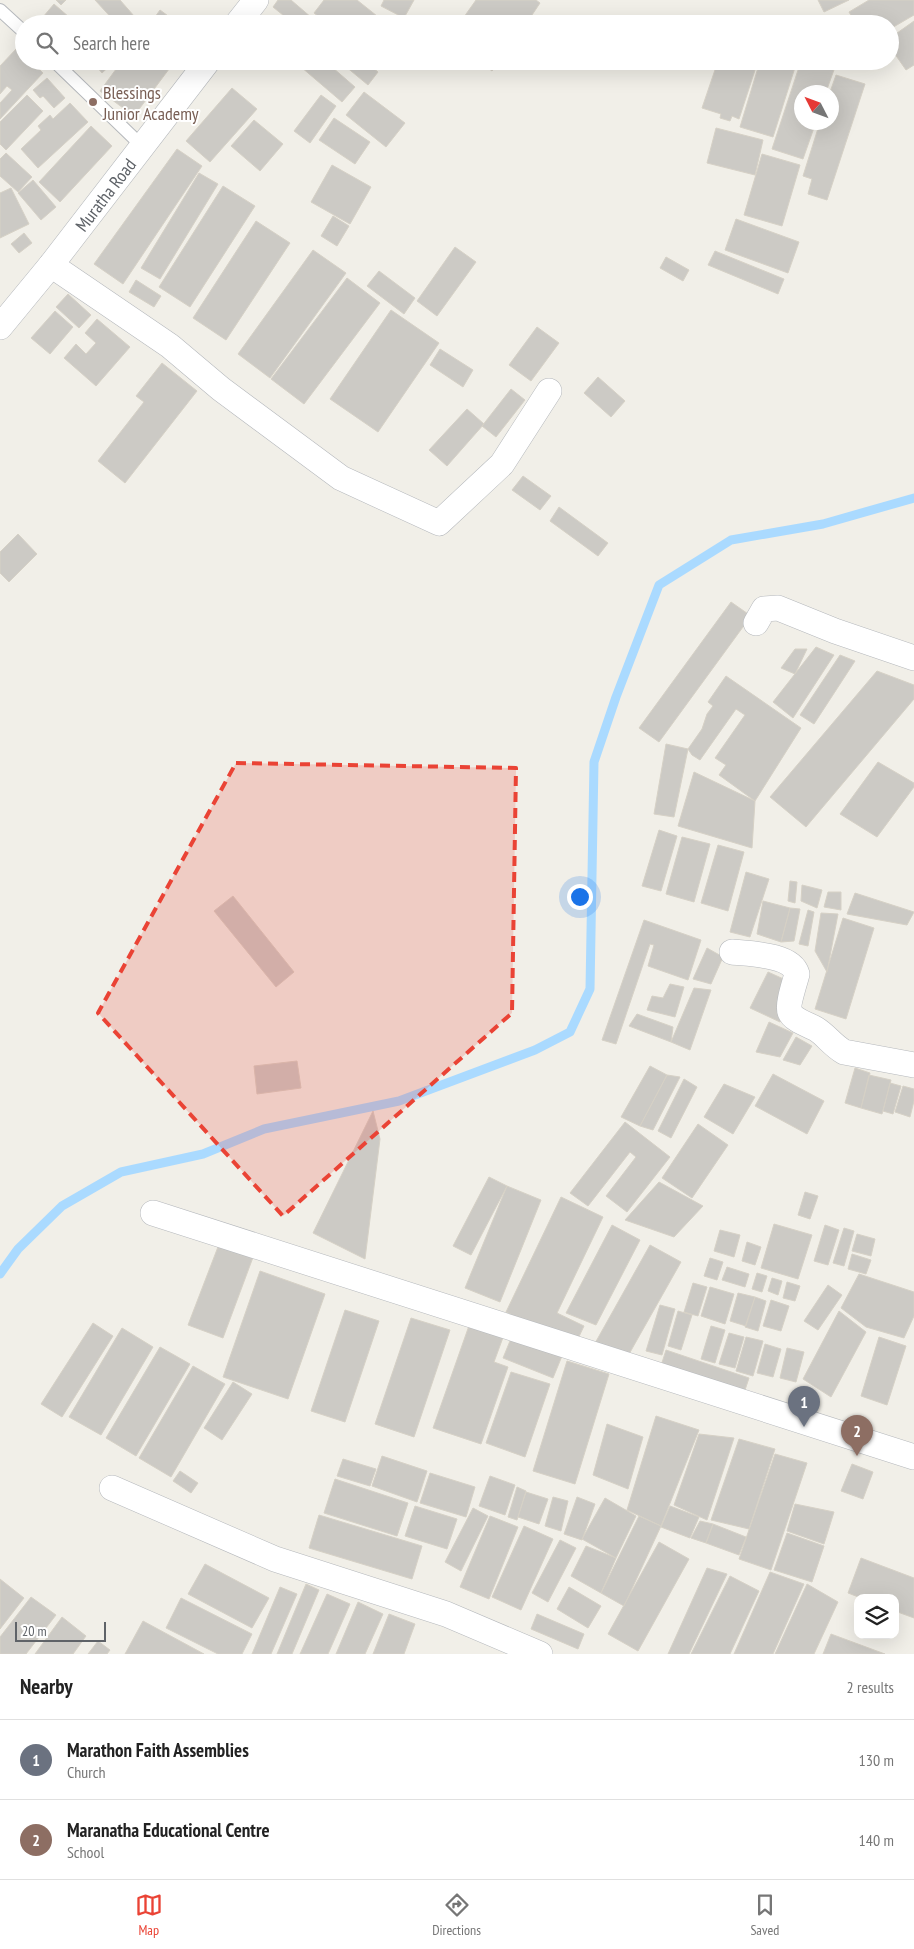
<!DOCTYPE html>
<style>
body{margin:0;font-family:"PT Sans Narrow",sans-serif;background:#f6f6f6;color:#222}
.controls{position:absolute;right:15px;bottom:15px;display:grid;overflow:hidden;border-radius:10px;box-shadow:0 5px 20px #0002}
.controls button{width:45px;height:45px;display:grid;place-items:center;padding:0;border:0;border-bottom:1px solid #e0e0e0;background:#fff;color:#222;font:25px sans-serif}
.compass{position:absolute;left:794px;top:85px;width:45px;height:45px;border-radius:50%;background:#fff;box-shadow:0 5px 20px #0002;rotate:312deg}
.scale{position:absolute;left:15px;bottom:12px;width:91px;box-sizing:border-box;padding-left:5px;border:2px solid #5f6368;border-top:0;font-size:14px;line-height:18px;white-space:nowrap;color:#5f6368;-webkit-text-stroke:4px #fff;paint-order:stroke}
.you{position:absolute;left:579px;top:896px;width:18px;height:18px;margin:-12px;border:4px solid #fff;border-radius:50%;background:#1a73e8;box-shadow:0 0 0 8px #1a73e833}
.badge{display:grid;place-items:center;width:32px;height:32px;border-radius:50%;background:#ea4335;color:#fff;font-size:16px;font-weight:700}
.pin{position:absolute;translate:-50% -41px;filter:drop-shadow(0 1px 2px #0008)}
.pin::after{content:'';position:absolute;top:26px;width:18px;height:15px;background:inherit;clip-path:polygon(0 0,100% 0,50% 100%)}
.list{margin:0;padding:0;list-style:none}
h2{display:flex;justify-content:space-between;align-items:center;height:65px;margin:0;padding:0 20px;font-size:21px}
h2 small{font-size:16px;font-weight:400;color:#767676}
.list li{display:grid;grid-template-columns:32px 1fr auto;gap:15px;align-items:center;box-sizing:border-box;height:80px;padding:0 20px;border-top:1px solid #e0e0e0}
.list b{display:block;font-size:19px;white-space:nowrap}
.list p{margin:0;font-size:16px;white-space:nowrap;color:#767676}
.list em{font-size:16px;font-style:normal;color:#767676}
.icon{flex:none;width:28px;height:28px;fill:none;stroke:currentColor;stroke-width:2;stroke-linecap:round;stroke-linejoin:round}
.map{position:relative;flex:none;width:914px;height:1654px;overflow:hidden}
.search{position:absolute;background:#fff;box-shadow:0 5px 20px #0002;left:15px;right:15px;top:15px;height:55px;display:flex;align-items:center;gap:12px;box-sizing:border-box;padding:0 18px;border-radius:28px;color:#767676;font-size:19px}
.sheet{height:225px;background:#fff}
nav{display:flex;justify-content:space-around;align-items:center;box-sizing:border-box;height:70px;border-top:1px solid #e0e0e0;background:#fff;font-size:14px;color:#767676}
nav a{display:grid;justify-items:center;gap:2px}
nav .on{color:#ea4335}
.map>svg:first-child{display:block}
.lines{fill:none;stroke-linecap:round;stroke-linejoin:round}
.stream{stroke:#aadaff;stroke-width:9}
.building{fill:#cccac5;stroke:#d6d1c6}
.lane-casing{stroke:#b5b8bc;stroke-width:14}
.street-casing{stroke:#b5b8bc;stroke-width:26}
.lane{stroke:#fff;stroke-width:12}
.street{stroke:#fff;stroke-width:25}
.marked{fill:#ea4335;fill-opacity:0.2;stroke:#ea4335;stroke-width:4;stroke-dasharray:10 6;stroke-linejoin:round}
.education-dot{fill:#8d6e63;stroke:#fff;stroke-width:2}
.labels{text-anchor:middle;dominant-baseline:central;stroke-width:4;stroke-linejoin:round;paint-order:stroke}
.education-label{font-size:18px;fill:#785e54;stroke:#fff;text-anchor:start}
.street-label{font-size:18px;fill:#5f6368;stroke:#fff}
</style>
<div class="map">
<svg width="914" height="1654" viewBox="0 0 914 1654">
<rect width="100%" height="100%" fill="#f1efe8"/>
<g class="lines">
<path class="stream" d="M0 1274 18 1249 62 1206 121 1172 203 1154 264 1129 399 1101 535 1050 570 1032 590 989 594 762 616 697 659 585 731 540 823 524 914 498"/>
</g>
<path class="building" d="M56 0H66L61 5Z
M95 0H120L134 16 126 24H117Z
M278 0H291L319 24H294L273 7Z
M324 0H357L387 24H328L314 13Z
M384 0H414L404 18 381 6Z
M476 0H536L540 3 526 24H459Z
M818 0H849L824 12Z
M869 0H914V15L890 29V24H856L849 12Z
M54 4 77 24H51L43 17Z
M160 10 179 24H150Z
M914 21V65L906 70 890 47V38Z
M17 48 24 54V61H31L43 73 0 119V103L12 90 7 86 0 94V66Z
M92 61H115L102 73Z
M122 61H175L134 116 100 91Z
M294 61H325L355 87 342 102Z
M339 61H365L378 72 368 85Z
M479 61H499L492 71Z
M718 61H758L739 119 732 116 730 121 720 118 721 114 702 108Z
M760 61H797L773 137 740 127Z
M801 61H819L835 67 826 92H802V122H816L803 159 772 149Z
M836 75 865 84 827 200 808 194 812 179 803 176 820 122H832V92H830Z
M47 78 65 98 54 108 43 96 40 98 33 90Z
M232 88 257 109 210 162 186 141Z
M364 92 405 123 386 147 346 115Z
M27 95 43 111 6 150 0 144V122Z
M321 95 336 106 310 143 294 131Z
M70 103 88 122 38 168 21 149 41 130 38 126 50 115 53 119Z
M334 118 370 142 355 164 319 140Z
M254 120 283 144 260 171 231 146Z
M91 126 112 146 60 202 39 182Z
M716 128 763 140 755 175 707 163Z
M177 149 202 166 123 284 94 264Z
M6 153 32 177 18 192 0 176V159Z
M762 154 800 165 782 226 744 215Z
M332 165 371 187 350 224 311 202Z
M199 173 218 184 160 279 141 268Z
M33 180 56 207 41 220 18 193Z
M223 186 255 206 190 307 159 287Z
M11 188 29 224 0 238V193Z
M333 216 349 226 337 246 321 236Z
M736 219 799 242 788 273 725 250Z
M256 221 290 243 226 340 193 318Z
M24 233 32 243 19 253 11 244Z
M455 247 476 262 437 316 417 301Z
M313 250 346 273 270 378 238 354Z
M715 251 784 279 778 294 708 265Z
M666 257 689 270 683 281 660 268Z
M379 271 415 298 404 314 367 286Z
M347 278 380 303 304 404 271 379Z
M136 280 161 296 154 307 129 292Z
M68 294 91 315 79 328 56 307Z
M391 310 439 343 378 432 330 399Z
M55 311 73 327 50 354 31 338Z
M97 319 130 347 96 386 64 358 76 344 86 354 96 343 85 333Z
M537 327 559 343 531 381 509 365Z
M440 349 473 370 463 387 430 365Z
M162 363 197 391 125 483 98 461 144 402 136 396Z
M598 377 625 401 611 417 584 393Z
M511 389 525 400 496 437 482 426Z
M467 409 484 424 447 466 429 450Z
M523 476 551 496 540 510 512 490Z
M559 507 608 543 598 556 550 521Z
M18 534 37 554 9 582 0 573V552Z
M731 602 751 616 659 742 639 728Z
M816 647 834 655 793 718 773 702Z
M795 649H807L795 674 781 668Z
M840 655 855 661 814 724 800 715Z
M877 671 914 685V699L806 827 770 797Z
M726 676 801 728 755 801 719 775 726 765 715 758 745 715 736 709 700 760 692 755 688 749 702 729 707 714 713 706 708 702Z
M666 744 688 749 674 817 654 814Z
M878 762 914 783V787L877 837 840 814Z
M694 772 755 801 752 848 678 826Z
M659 830 677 836 661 891 642 886Z
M682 837 710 844 694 902 666 894Z
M718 845 744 852 728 911 701 903Z
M746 872 769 879 750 937 730 932Z
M790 881 797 882 795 903 788 901Z
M802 885 822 890 817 908 801 901Z
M828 892H841V910L824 907Z
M855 893 914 912 907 925 847 914Z
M233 896 294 972 276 987 214 911Z
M763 901 790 908 781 942 757 934Z
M790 908 800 909 794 941 781 942Z
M808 910 814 912 808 946 799 944Z
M821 913 838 914 827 972 815 951Z
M843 918 874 928 846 1019 815 1009Z
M644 920 701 940 688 980 648 966 654 945 650 944 616 1044 602 1040Z
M707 948 723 957 711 984 693 979Z
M768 972 799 986 780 1022 750 1008Z
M670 984 684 987 675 1017 647 1010 652 996 663 998Z
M694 988 711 990 690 1050 671 1042Z
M637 1014 673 1027 671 1042 629 1026Z
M769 1022 793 1033 780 1057 756 1052Z
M796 1037 812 1046 800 1065 783 1060Z
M297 1061 301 1088 257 1094 254 1066Z
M650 1066 667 1075 640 1126 621 1117Z
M855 1068 870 1073 861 1108 845 1103Z
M773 1074 824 1101 807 1134 755 1106Z
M667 1075 680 1077 653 1130 640 1126Z
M869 1075 891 1080 882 1114 861 1108Z
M684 1079 697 1087 671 1138 658 1131Z
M890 1083 901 1086 893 1114 883 1111Z
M724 1084 755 1097 733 1134 704 1117Z
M903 1086 914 1089V1101L910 1117 895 1112Z
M373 1111 380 1139 365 1259 313 1233Z
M625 1122 670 1157 627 1212 606 1196 636 1157 630 1152 588 1206 570 1193Z
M698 1124 728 1145 692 1198 662 1178Z
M489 1177 507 1186 471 1255 453 1246Z
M659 1182 703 1206 674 1237 625 1220Z
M507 1186 541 1200 500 1302 465 1288Z
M805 1192 818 1196 810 1219 798 1215Z
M561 1197 603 1217 557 1313 584 1326 575 1345 506 1312Z
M774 1224 812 1235 798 1279 761 1268Z
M612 1225 640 1240 596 1325 566 1313Z
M825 1225 839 1230 828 1265 814 1261Z
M844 1228 854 1231 844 1266 833 1263Z
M720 1230 740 1235 734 1257 714 1251Z
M857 1234 875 1239 871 1256 852 1251Z
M221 1239 255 1252 223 1338 188 1325Z
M747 1242 761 1247 755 1265 742 1261Z
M650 1245 681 1262 624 1363 594 1345Z
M852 1254 871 1260 866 1274 848 1269Z
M710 1258 723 1262 717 1280 704 1276Z
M727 1267 749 1274 745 1287 722 1280Z
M260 1271 325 1294 288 1399 223 1377Z
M757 1273 767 1276 762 1292 752 1289Z
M859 1274 914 1292V1316L904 1338 866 1327 841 1308Z
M772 1278 782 1281 778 1295 768 1291Z
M787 1282 800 1286 795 1301 783 1298Z
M693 1283 707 1287 698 1316 684 1312Z
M828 1285 842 1295 818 1330 804 1321Z
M710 1287 734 1294 725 1324 701 1316Z
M738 1293 755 1297 746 1326 730 1321Z
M755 1297 766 1301 758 1331 745 1327Z
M771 1300 789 1306 781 1331 763 1326Z
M660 1305 675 1309 662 1355 646 1351Z
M345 1310 379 1321 345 1422 311 1411Z
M678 1311 692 1315 681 1350 668 1346Z
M839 1311 866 1332 831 1397 803 1379Z
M411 1318 450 1330 414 1437 375 1424Z
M471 1320 505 1332 494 1362 508 1367 481 1444 433 1428Z
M93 1323 113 1336 62 1417 41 1404Z
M711 1326 725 1330 715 1363 701 1359Z
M122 1328 153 1347 101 1435 69 1417Z
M729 1333 744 1337 735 1368 719 1364Z
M512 1336 562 1356 553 1378 503 1358Z
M746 1337 763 1341 753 1376 736 1371Z
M879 1337 906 1346 887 1405 861 1396Z
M765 1344 781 1349 773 1377 757 1373Z
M160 1347 190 1364 136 1456 106 1438Z
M787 1348 804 1352 796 1382 780 1378Z
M666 1350 749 1378 743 1396 660 1369Z
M567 1361 609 1374 575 1484 533 1471Z
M193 1366 225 1384 171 1477 139 1458Z
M511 1372 550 1384 525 1457 486 1443Z
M233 1382 252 1394 222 1440 204 1428Z
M656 1416 699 1430 661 1526 627 1510Z
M607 1424 643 1437 628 1489 593 1475Z
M699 1434 734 1438 707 1520 674 1505Z
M739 1439 775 1449 749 1529 711 1520Z
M775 1454 807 1463 771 1570 739 1559Z
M382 1456 427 1471 417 1502 372 1486Z
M343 1459 376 1469 370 1486 337 1476Z
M852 1464 873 1472 863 1499 841 1491Z
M180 1471 198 1483 191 1493 173 1481Z
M430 1473 475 1487 466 1517 420 1503Z
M490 1476 515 1485 505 1515 479 1506Z
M335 1479 408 1503 397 1536 324 1513Z
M517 1487 526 1491 517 1520 508 1517Z
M526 1492 548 1499 539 1524 518 1517Z
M553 1497 568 1501 561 1531 545 1526Z
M577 1497 595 1504 582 1540 564 1534Z
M605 1498 636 1516 616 1558 582 1539Z
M795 1504 834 1512 824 1544 787 1531Z
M415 1506 457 1519 447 1549 405 1536Z
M670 1506 699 1517 690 1538 661 1527Z
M473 1508 488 1516 461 1571 445 1562Z
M319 1515 422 1546 412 1579 309 1548Z
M490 1516 518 1527 489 1599 460 1587Z
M639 1516 661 1526 624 1606 601 1593Z
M700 1521 713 1524 706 1543 691 1538Z
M713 1524 746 1537 739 1555 706 1543Z
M524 1526 553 1539 521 1610 492 1597Z
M787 1533 824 1546 812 1582 774 1570Z
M560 1540 576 1548 548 1602 532 1593Z
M659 1542 689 1559 638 1651 608 1634Z
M586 1546 616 1558 601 1593 571 1576Z
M861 1558 914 1578V1618L895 1611V1598H861L848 1593Z
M205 1564 269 1598 252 1628 188 1594Z
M707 1568 727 1574 689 1654H668Z
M770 1572 804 1584 773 1654H734Z
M730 1576 759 1591 730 1654H691Z
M0 1579 24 1598 0 1629Z
M306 1584 319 1590 292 1654H277Z
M807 1584 838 1602 814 1654H775Z
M280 1587 297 1594 271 1654H252Z
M569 1587 601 1606 588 1628 557 1609Z
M327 1594 350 1604 328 1654H300Z
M31 1597 56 1615 26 1654H0V1637Z
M181 1598 252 1634 242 1654H218L166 1628Z
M358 1602 383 1614 365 1654H336Z
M389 1614 415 1624 404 1654H373Z
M537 1614 584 1634 578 1649 531 1629Z
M62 1617 86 1636 73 1654H35Z
M143 1621 204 1654H125Z
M831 1634 885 1654H823Z
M98 1641 110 1650 107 1654H88Z"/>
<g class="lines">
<defs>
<path id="lane" d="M0 10 24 32
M54 61 142 146"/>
<g id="street">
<path d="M237 24 256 0"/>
<path d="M51 265 170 346 221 389 341 478 439 523 502 464 549 391"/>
<path id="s1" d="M0 327 51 265 208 61"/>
<path d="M756 623 764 609 778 608 835 631 914 658"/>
<path d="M732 952C750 954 791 954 797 974 795 982 787 1005 790 1012 793 1020 809 1025 816 1029 826 1035 832 1045 844 1052L914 1065"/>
<path d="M153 1213 914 1457"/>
<path d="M112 1488 275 1559 446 1614 540 1654"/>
</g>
</defs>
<use href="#lane" class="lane-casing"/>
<use href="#street" class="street-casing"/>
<use href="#lane" class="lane"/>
<use href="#street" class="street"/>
</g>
<path class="marked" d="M236 763 516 768 512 1013 283 1216 98 1013Z"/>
<circle class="education-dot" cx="93" cy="102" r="5"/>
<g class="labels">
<g class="education-label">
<text x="103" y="92">Blessings<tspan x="103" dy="21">Junior Academy</tspan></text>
</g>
<g class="street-label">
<text stroke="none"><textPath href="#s1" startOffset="169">Muratha Road</textPath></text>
</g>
</g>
</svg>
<div class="controls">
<button><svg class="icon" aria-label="layers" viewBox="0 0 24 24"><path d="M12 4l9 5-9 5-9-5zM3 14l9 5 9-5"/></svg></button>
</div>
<svg class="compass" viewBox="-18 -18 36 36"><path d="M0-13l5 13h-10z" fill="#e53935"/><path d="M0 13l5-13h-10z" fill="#767676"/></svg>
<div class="scale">20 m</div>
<div class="you"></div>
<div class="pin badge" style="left:804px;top:1427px;background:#6b7280">1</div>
<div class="pin badge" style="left:857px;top:1456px;background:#8d6e63">2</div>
<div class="search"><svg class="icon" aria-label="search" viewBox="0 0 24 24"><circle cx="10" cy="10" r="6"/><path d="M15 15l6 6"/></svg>Search here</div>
</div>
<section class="sheet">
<h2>Nearby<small>2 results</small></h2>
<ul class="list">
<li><span class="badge" style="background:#6b7280">1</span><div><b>Marathon Faith Assemblies</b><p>Church</p></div><em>130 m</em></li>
<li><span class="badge" style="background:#8d6e63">2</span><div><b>Maranatha Educational Centre</b><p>School</p></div><em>140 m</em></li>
</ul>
</section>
<nav>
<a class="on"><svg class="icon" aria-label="map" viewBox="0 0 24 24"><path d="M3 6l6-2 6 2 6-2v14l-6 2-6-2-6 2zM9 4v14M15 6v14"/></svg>Map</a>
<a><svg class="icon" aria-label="directions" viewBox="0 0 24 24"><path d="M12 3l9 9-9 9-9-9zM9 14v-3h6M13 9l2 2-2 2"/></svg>Directions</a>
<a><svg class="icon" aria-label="saved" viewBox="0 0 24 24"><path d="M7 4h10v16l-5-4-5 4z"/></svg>Saved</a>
</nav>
